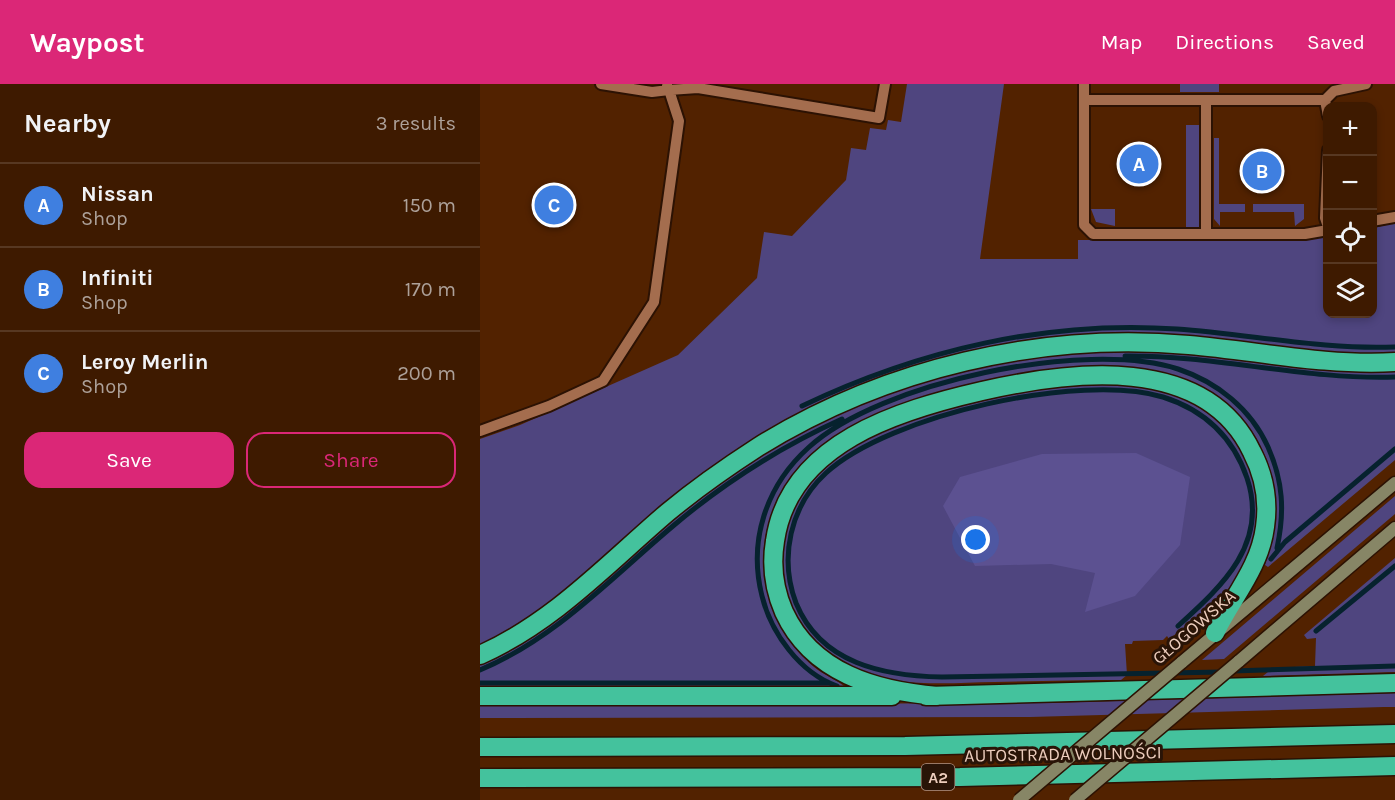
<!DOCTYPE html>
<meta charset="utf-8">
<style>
body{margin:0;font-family:Karla,sans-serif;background:#45230a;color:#f1f3f6}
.controls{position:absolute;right:18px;top:18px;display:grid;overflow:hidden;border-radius:12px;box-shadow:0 3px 9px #0003}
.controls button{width:54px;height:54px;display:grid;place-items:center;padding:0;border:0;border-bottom:2px solid #573822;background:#3e1a00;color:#f1f3f6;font:30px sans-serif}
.you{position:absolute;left:496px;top:456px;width:21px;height:21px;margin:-15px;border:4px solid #fff;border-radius:50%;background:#1a73e8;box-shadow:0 0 0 9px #1a73e833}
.badge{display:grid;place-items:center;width:39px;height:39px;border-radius:50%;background:#db2777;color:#fff;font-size:20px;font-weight:700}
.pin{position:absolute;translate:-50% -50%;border:3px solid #fff;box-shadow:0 2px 6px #0006}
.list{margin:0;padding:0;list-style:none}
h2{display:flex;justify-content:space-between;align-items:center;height:78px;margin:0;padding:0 24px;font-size:26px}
h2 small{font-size:20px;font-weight:400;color:#ada199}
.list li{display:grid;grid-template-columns:39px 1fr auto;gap:18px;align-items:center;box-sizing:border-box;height:84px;padding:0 24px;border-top:2px solid #573822}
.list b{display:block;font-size:22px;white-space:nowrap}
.list p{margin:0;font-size:20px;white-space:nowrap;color:#ada199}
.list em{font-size:20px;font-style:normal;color:#ada199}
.actions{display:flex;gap:12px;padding:18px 24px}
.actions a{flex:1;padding:14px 0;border:2px solid #db2777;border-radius:18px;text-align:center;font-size:21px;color:#db2777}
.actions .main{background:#db2777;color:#fff}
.icon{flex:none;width:33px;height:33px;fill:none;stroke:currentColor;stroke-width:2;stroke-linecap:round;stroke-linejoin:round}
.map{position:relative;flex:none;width:915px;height:716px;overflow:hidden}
header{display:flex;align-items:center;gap:36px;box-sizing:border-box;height:84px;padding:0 30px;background:#db2777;color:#fff}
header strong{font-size:28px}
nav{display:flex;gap:33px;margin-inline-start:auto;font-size:21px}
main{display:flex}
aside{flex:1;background:#3e1a00}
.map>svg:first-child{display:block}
.green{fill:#4f457f}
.forest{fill:#5c5191}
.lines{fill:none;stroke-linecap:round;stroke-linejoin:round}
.stream{stroke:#06222e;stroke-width:5}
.lane-casing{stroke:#2c1203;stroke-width:14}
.secondary-casing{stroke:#2c1203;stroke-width:15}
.highway-casing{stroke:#2c1203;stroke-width:21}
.lane{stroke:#a46d4e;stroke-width:10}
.secondary{stroke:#878666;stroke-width:12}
.highway{stroke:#44c29d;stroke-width:18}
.secondary-bridge-casing{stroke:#2c1203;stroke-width:15;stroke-linecap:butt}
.secondary-bridge{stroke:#878666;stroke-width:12}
.labels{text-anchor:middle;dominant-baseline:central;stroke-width:6;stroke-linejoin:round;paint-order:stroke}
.shield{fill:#291407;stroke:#b29586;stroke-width:1.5}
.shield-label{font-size:16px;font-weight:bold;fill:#ecccbc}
.street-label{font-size:18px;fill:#ecccbc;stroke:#291407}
</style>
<header>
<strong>Waypost</strong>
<nav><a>Map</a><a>Directions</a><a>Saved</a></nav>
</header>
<main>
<aside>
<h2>Nearby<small>3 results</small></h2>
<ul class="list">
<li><span class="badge" style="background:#3f7fe0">A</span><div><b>Nissan</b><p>Shop</p></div><em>150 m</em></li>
<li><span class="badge" style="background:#3f7fe0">B</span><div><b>Infiniti</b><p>Shop</p></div><em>170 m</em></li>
<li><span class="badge" style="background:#3f7fe0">C</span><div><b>Leroy Merlin</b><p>Shop</p></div><em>200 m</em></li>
</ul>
<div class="actions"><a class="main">Save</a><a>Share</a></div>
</aside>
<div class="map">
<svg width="915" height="716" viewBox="0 0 915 716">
<rect width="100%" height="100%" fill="#522200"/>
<path class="green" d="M427 0H524L500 175H598V156H706V41H719V156H828L847 152 848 230H892L893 144 915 139V269C849 274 784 258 719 253 573 241 424 269 295 342 255 365 215 393 180 423 123 473 70 530 0 561V355L40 341 198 271 277 194 284 148 312 152 366 96 371 64 386 66 390 44 406 46 408 36 421 38Z
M700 0H739V8H700Z
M734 54H739V120H765V128H740V142L734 135Z
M773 120H824V135L815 142 814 128H773Z
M611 125H635V142L616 138Z
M652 265 915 285V376L788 483 785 481C797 441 801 405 783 367 734 260 593 276 498 298 412 318 307 351 286 449 279 484 286 520 305 549 313 563 326 577 338 586 347 592 357 596 365 603L0 605V580L215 415 291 363 366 325 464 290 564 271Z
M615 301C646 301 677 303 705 316 774 346 797 432 756 494 739 521 713 537 689 555L687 552 683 556 653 557 652 560H645L647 591 641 596C599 596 557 597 514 598 468 599 418 604 375 585 339 570 310 536 304 497 280 345 507 307 615 301Z
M915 412V430L744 575 722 576Z
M915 474V588L783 592 793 584 835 582 836 554 827 555 824 551Z
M915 609V623H904L550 633 0 634V621L566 619Z"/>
<path class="forest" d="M656 369 710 393 700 461 655 512 605 528 615 489 571 480 495 482 463 422 480 393 562 370Z"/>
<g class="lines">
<path class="stream" d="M645 272C736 271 824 296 915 293
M322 322C439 266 567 236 697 245 770 250 841 266 915 263
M791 475 805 458 915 365
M698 542C742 502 789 460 767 394 753 353 724 326 683 313 601 288 409 331 346 389 310 422 299 474 316 519 341 580 404 592 462 593L742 588
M836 547 915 482
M0 586C76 554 131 494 193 442 245 398 300 363 362 335
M752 587 915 582
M0 599H348
M357 602C320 589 291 549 282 512 268 457 286 402 328 364 399 298 606 255 698 285 737 298 771 325 788 363 803 397 805 427 797 464"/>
<defs>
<path id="lane" d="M604 0V141L613 150H825L848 146
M187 2 189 6 218 4 399 34 405 0
M604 16H845L854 7 886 0
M845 16 848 32
M726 17V150
M848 66 845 134 848 143
M892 137 915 133
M0 347 69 322 123 297 174 218 199 37 189 6 172 8 121 0"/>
<path id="secondary" d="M758 578 915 444
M701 579 915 399"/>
<path id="highway" d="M0 571C74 538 127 480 188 428 217 404 247 383 278 363 405 284 560 248 709 261 778 267 845 282 915 278
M0 612H412
M446 612 915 599
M458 612C396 607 332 589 304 528 294 505 291 481 295 457 309 359 419 326 502 307 590 287 725 269 772 368 784 391 789 416 785 443 780 483 752 514 735 549
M0 663 425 662 915 650
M0 694 480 693 915 682"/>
</defs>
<use href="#lane" class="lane-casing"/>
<use href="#secondary" class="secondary-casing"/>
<use href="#highway" class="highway-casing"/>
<use href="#lane" class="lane"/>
<use href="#secondary" class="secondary"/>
<use href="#highway" class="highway"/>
<defs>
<path id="secondary-bridge" d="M539 716 701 579
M595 716 758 578"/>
</defs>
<use href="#secondary-bridge" class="secondary-bridge-casing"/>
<use href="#secondary-bridge" class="secondary-bridge"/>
</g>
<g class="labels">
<rect class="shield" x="441.5" y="680" width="33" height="26" rx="4.5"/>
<g class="shield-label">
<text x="458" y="693">A2</text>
</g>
<g class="street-label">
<text transform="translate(714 543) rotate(-41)">GŁOGOWSKA</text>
<text transform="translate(583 670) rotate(-1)">AUTOSTRADA WOLNOŚCI</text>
</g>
</g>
</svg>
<div class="controls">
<button>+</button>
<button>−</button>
<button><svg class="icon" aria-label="locate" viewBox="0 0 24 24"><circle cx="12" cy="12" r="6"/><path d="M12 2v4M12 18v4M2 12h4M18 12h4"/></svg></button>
<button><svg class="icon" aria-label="layers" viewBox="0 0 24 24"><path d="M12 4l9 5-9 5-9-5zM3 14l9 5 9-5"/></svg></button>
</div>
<div class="you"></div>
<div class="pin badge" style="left:659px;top:80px;background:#3f7fe0">A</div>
<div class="pin badge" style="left:782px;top:87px;background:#3f7fe0">B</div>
<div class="pin badge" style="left:74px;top:121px;background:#3f7fe0">C</div>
</div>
</main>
